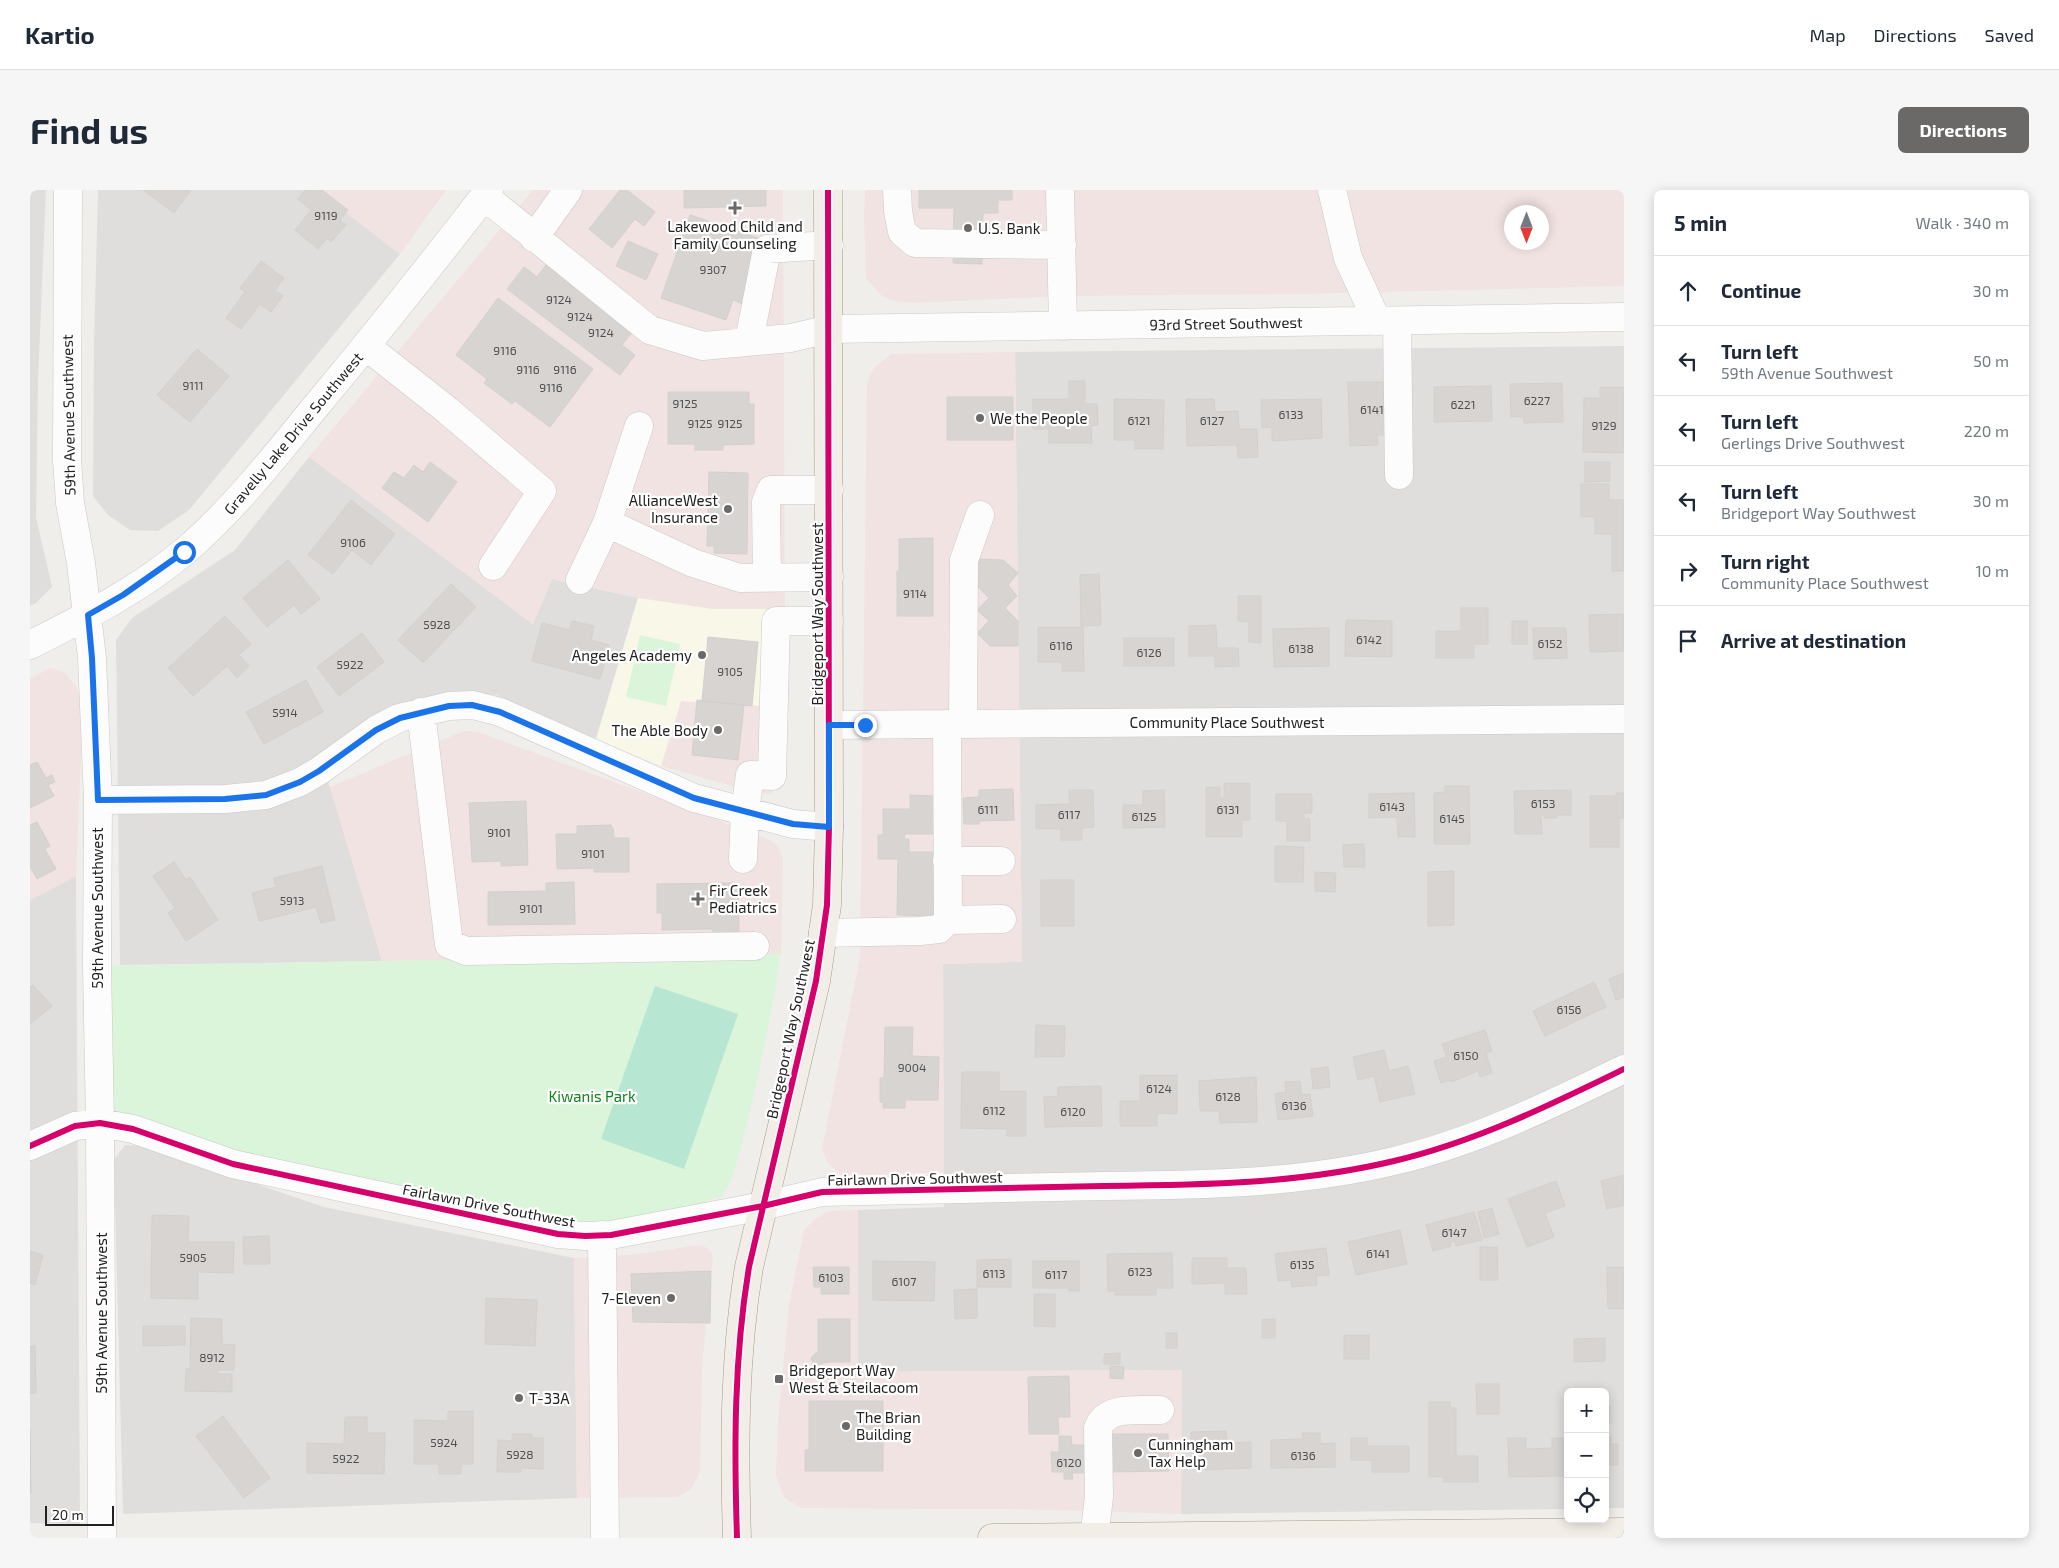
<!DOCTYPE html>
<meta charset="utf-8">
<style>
body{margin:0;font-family:"Exo 2",sans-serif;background:#f6f6f7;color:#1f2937}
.controls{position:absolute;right:15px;bottom:15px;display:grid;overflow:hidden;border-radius:8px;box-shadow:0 2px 12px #0003}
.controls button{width:45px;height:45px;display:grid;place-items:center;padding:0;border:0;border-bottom:1px solid #e0e1e3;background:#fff;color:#1f2937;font:25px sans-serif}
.compass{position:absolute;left:1474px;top:15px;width:45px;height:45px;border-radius:50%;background:#fff;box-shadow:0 2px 12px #0003;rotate:180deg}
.scale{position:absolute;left:15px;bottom:12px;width:69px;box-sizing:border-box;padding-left:5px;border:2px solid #222;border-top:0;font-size:14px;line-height:18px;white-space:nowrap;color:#222;-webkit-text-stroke:4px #fff;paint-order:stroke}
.stop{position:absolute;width:15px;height:15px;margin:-11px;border:4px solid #1a73e8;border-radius:50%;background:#fff}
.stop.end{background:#1a73e8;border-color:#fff;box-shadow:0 1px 5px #0008}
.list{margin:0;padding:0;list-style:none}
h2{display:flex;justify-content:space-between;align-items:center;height:65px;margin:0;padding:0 20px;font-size:21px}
h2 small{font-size:16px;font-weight:400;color:#747a83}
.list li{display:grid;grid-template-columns:32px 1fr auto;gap:15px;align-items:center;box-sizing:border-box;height:70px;padding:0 20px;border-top:1px solid #e0e1e3}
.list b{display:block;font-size:19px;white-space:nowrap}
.list p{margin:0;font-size:16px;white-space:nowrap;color:#747a83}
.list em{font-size:16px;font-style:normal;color:#747a83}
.icon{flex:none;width:28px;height:28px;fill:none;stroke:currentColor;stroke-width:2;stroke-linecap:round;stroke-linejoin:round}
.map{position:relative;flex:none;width:1594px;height:1348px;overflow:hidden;border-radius:8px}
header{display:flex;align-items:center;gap:30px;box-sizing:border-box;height:70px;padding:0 25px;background:#fff;border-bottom:1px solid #e0e1e3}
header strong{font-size:24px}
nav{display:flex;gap:28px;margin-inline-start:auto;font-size:18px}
.intro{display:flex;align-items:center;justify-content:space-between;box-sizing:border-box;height:120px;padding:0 30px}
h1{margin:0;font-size:35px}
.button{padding:12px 22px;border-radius:8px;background:#6a6968;color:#fff;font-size:18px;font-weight:700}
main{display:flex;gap:30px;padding:0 30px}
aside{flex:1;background:#fff;border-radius:8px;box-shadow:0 2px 12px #0003}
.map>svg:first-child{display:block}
.residential{fill:#dfdedc}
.commercial{fill:#f1e3e1;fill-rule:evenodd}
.education{fill:#f8f7e8}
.park{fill:#daf5da}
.pitch{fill:#b7e6d2}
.building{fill:#d7d4d2;stroke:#d3d0cc}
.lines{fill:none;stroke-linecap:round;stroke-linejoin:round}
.minor-casing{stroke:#c9c8c7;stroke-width:29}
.major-casing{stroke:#a79c86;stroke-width:29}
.minor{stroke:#fdfcfc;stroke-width:28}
.major{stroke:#f3ede7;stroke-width:28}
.cycleway-casing{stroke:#fff;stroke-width:9}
.cycleway{stroke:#d6006c;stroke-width:6}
.route{stroke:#1a73e8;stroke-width:6}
.poi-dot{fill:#6a6968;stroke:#fff;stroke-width:2}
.labels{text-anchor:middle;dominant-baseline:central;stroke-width:4.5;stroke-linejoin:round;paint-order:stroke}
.number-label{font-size:12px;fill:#4f4e4e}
.poi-label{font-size:15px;fill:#222;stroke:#fff;text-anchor:start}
.street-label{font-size:15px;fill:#222;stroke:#fff}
.park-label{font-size:15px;fill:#0c8416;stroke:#fff}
</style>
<header>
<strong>Kartio</strong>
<nav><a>Map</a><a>Directions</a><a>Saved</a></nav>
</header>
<div class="intro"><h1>Find us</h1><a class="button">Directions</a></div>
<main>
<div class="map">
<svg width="1594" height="1348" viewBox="0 0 1594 1348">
<rect width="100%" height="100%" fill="#f0eeeb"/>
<path class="residential" d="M0 0H16L8 191 6 327 22 397 6 413 0 416Z
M68 0H287L370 64 159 320 128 341 100 340 78 325 63 306 64 152Z
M1594 156V1318H1575V1202H1538V1319L1151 1324 1152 1180 828 1182V1020L914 1017 913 774 992 772 985 162Z
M279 267 503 434 522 389 608 408 566 549 466 505 438 503 381 514 287 564 300 597 352 771 90 775 86 450 102 428 205 360Z
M46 686 50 1334 0 1333V710Z
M95 955 115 956 294 1017 544 1068 547 1308 93 1324 84 970Z"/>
<path class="commercial" d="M287 0H416L370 64Z
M503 0H753L755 419H682L608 408 522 389 503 434 279 267Z
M835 0H1594V96L1265 104 1031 106 884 113 865 111 852 106 836 88 834 26ZM1482 22H1512V52H1482Z
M985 162 992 772 913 774 914 982 813 986 797 972 792 959 830 767 837 194 843 179 861 164Z
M20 478 34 482 46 496 53 516 46 686 0 710V489Z
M651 511 753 517 748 597 740 603 730 604 631 576Z
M434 541 448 542 736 648 746 654 753 668 751 764 352 771 300 597Z
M828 1020V1182L1152 1180 1151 1324 987 1319 771 1318 754 1307 746 1286 748 1231 759 1115 774 1040 785 1029 799 1021Z
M671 1055 679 1059 683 1065 672 1176 670 1282 662 1298 648 1307 547 1308 544 1068 600 1065Z"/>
<path class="education" d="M608 408 682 419H755L753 517 651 511 631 576 566 549Z"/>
<path class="park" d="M610 445 650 454 636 516 596 507Z
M751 764C746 798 711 990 692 1006 689 1009 685 1007 681 1009 673 1012 666 1023 659 1029 649 1035 595 1042 581 1045L70 933 67 776Z"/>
<path class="pitch" d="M625 796 708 824 654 979 571 949Z"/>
<path class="building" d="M113 0H161L144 23Z
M275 0H292L318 20 310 30 316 35 301 52 297 48 288 59 265 40 281 20 268 9Z
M590 0H597L625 22 614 36 605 29 582 58 559 39Z
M654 0H736V16L654 18Z
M889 0H982V10H968V23H953L952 74 923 73 924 18H889Z
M660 25 734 50 713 114 703 110 696 130 631 108Z
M598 51 628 64 616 90 586 76Z
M231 71 254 88 245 100 253 106 241 122 230 114 211 139 196 128 215 102 210 98Z
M519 71 606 137 592 155 605 165 590 185 477 99 494 77 507 87Z
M468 108 563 179 520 237 485 211 482 214 454 193 457 189 426 165Z
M167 159 199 186 160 232 127 205Z
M1039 191H1055V214H1067L1068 235 1061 236 1062 253H1019V239H1003V209H1039Z
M1318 192H1364L1365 245H1347L1348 255 1320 256Z
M1532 193 1533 232 1494 233V227H1481L1480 194Z
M1461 196 1462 231 1404 232V197Z
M1570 197H1594V263L1553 262 1554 208H1570Z
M638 202H719V214H724V254L693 255V260H665V254H638Z
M917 207H983V250H917Z
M1084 209 1134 210 1133 259H1105V250H1084Z
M1156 209H1184L1185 222 1208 221 1209 239H1227L1228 267 1208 268 1207 255 1157 256Z
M1291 209 1292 248 1242 251V237L1232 238 1231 210Z
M400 272 427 292 398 332 352 298 364 282 374 288 384 275 393 282Z
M1555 272H1580V291L1555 292Z
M679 282 718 283 717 364 684 363V356H677Z
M1551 294H1579V310H1594V381H1582V344H1565V327H1551Z
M321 310 365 344 341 375 322 360 303 384 278 365Z
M903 348V426H867V381H869V349Z
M947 369 973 370 988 383 978 395 987 406 975 418 988 431V456H960L947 443 959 431 947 420 959 408 947 396Z
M258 370 290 409 271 424 264 415 237 437 213 408Z
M1069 384 1071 435 1051 436 1050 385Z
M421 394 446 417 393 473 368 450Z
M1208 406H1231V453L1219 452V432L1208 431Z
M1431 418H1458V454H1444V468H1406V441H1431Z
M1594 424V461L1560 462 1559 425Z
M195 426 221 454 209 465 219 476 207 488 197 476 163 506 138 478Z
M1316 430 1362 431V467L1315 466Z
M542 431 564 436 561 450 579 455 570 489 502 471 512 433 539 440Z
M1482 431H1497V454H1482Z
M1186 435 1187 458H1208L1209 476 1185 477V466H1159V436Z
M1008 437H1053L1054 481H1032V472H1008Z
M1299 438V476L1244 477 1243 439Z
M1503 438H1536L1537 468 1504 469Z
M332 443 354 472 309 506 287 477Z
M678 447 728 452 722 516 672 511Z
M1094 448H1144V476H1094Z
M276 490 293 522 234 554 216 522Z
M667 510 714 515 708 570 662 565Z
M7 572 16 588 22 585 25 592 18 595 24 606 0 618V575Z
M1194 593H1220V630H1212V647H1176V597H1190V608H1194Z
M1415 596H1439L1440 654H1404V603L1415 602Z
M983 599 984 630 949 631V634H934L933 608 949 607V600Z
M1039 600H1063L1064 637 1052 638V650H1031V639H1006V615L1040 614Z
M1134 600 1135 637 1093 638V615H1113V601Z
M1541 600V625H1526L1527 628H1514V625H1511L1512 644H1485L1484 601Z
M1384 603 1385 647H1368L1367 627 1339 628V604Z
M1586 603H1594V628H1589V657H1560V606H1586Z
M1246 604H1282V623H1274V629H1280V651H1257V631H1246Z
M880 605 904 606V644H875L874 649H879V662H906V726L867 725 868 669H848V645H853V619H880Z
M496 611 498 675 471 676V671L442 672 439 613Z
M7 632 20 656 15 659 26 679 7 689 0 677V635Z
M581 635 583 639 584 648H599V682H564V678L527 679 526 644H547V636Z
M1334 654 1335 677H1314L1313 655Z
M1245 656 1274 657 1273 692H1245Z
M144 672 156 690 160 687 188 730 156 751 138 723 145 718 123 686Z
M292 676 305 730 291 733 286 717 229 731 222 703 246 697 244 688Z
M1424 681V735L1398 736V682Z
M1285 682 1306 683 1305 702 1285 701Z
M1011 690H1044V736H1011Z
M544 692 545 734 458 735V702L516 701V693Z
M708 693 709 742 683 743V739L632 740V723H627V694Z
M1594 783V807L1586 810 1579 789Z
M1564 792 1576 817 1515 846 1503 821Z
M3 795 22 816 0 834V797Z
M1006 835 1035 836 1034 867H1005Z
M855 837H883L882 866 909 867 908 910H875V918H853V912H850V888H854Z
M1455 840 1462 861 1456 863 1462 883 1450 887 1448 881 1421 892 1420 890 1411 893 1404 871 1417 867 1412 854Z
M1354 860 1359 881 1378 876 1385 904 1350 912 1344 886 1328 890 1323 867Z
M1298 877 1300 897 1283 899 1281 879Z
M932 882H969V901H996V946H977V939L931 938Z
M1110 885H1147V924L1127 923V936H1090V911H1110Z
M1226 887 1227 932 1190 933 1189 921H1170L1169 891Z
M1270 891 1272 905 1280 904 1283 926 1248 930 1245 904 1256 902 1255 892Z
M1071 896 1072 936 1015 937 1014 907 1028 906V897Z
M1594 985V1015L1577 1019 1571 991Z
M1526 991 1535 1016 1515 1023 1524 1047 1497 1057 1478 1009Z
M1462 1018 1469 1044 1454 1048 1448 1022Z
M1444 1022 1452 1050 1426 1056 1425 1051 1420 1052 1421 1056 1403 1061 1396 1035Z
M122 1025 159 1026 158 1052H204L203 1083 168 1082V1109L121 1108Z
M1370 1040 1377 1074 1326 1085 1318 1052Z
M239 1046 240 1074H214L213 1047Z
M1450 1057H1467L1468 1090H1450Z
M1296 1058 1299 1085 1286 1086 1287 1095 1262 1097 1261 1090 1248 1091 1245 1064Z
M0 1061 13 1065 5 1095 0 1093Z
M1142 1063 1143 1098H1126V1105H1085V1101H1078L1077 1064Z
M1162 1068H1197V1078H1216L1217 1104H1195V1093L1162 1094Z
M981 1069V1097H947V1070Z
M843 1071 905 1072 904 1111 843 1110Z
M1003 1071H1049V1101H1039V1098H1003Z
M783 1077H819V1104H791V1097H784Z
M1577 1077H1594V1119H1578Z
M681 1081 680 1133 603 1132 601 1084Z
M947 1099V1128L925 1129 924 1100Z
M1004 1104H1025V1137L1004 1136Z
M456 1108 507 1110 505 1156 455 1154Z
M161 1128 192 1129V1154L205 1155 204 1180H188V1184H202V1202L155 1201 156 1179H160Z
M788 1129H820V1172H797L784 1176 781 1168 788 1161Z
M1232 1129H1245V1148H1232Z
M113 1136H155V1155L113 1156Z
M1136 1143H1147V1158H1136Z
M1314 1145H1339V1169H1314Z
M1575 1148V1171L1544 1172V1149Z
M0 1156H5L6 1203H0Z
M1090 1163V1174H1074V1164Z
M1080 1176 1094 1177 1093 1189 1080 1188Z
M1039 1186 1040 1227H1028L1029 1244H999L998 1187Z
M1446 1194H1469V1224H1447Z
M779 1211H853V1281H775V1260H779Z
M1399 1212H1420V1218H1426V1266H1448V1292H1414V1287H1399Z
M1575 1216H1580V1233H1575Z
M418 1221H443V1274H431V1284H409V1274H384V1230L418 1231Z
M193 1226 240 1288 214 1308 166 1246Z
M315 1227H337V1243H355L354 1284 277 1283V1253L314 1254Z
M0 1239 1 1304H0Z
M1196 1241 1197 1253 1221 1252V1278L1175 1280 1174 1264H1162L1161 1242Z
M1272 1243H1290V1254L1305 1253V1277L1241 1278V1250L1273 1249Z
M482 1244H502V1248H513V1279L491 1278V1282H467L468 1250 482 1251Z
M1076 1244H1138L1139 1281 1077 1282Z
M1029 1246H1041L1042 1255H1057V1283H1042L1043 1289H1034V1282H1022L1021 1262H1029Z
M1575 1247H1581V1254H1588V1275H1575Z
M1321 1248H1337V1256H1379V1282H1342V1270H1321Z
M1478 1248H1496V1259L1522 1258V1248H1537L1538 1286 1479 1287Z"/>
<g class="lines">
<defs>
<path id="minor" d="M38 0 37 270 40 313 51 373 62 468 68 610 67 776 70 933 72 1348
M867 0 868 21 872 42 885 53 1032 55
M1030 0 1033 136
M1302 0 1318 68 1347 131
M454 6 620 140 673 156 761 148 799 139 1594 127
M504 48 538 0
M1367 131 1369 285
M719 151 737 59 799 55
M336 156 417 220 512 301 463 376
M609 236 577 333 663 373 710 388 799 387
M737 387 736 312 741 300H799
M550 390 577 333
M0 455C53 428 109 400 155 361 203 320 242 270 282 221 342 149 401 75 459 0
M391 522 419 754 436 761 725 756
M933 534 934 370 950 325
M799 535 1594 529
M68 610 195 609 236 605 270 592 289 581 346 540 369 528 419 516 443 515 470 522 664 608 763 634 799 637
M713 669 715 621 720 585 742 586 746 431H799
M917 671H971
M918 730 972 729
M793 743 890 741 909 739 918 730 917 534
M0 956 45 936 70 933 103 939 203 974 528 1044 555 1046 581 1045 733 1016 792 1002C886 1000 979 998 1073 996 1171 995 1268 994 1364 971 1445 952 1520 915 1594 879
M572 1045 575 1348
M1064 1348 1069 1307 1068 1238C1077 1215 1109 1221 1130 1220"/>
<path id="major" d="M707 1348C704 1257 704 1167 719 1077L786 791 797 715 799 637 798 0
M962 1348 1594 1342"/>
</defs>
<use href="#minor" class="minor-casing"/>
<use href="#major" class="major-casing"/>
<use href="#minor" class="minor"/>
<use href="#major" class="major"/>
<defs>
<path id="cycleway" d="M0 956 45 936 70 933 103 939 203 974 528 1044 555 1046 581 1045 733 1016 792 1002C886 1000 979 998 1073 996 1171 995 1268 994 1364 971 1445 952 1520 915 1594 879
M707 1348C704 1257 704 1167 719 1077L786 791 797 715 799 637 798 0"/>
</defs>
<use href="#cycleway" class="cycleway-casing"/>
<use href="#cycleway" class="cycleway"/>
</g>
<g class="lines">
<path class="route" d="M154 362 93 405 58 425 62 468 68 610 195 609 236 605 270 592 289 581 346 540 370 528 419 516 442 515 470 522 664 608 763 634 799 637V535H835"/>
</g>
<g class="poi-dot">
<path d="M702.5 10.5h5v5h5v5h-5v5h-5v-5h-5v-5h5z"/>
<circle cx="938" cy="38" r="5"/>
<circle cx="950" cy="228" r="5"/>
<circle cx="698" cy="319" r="5"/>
<circle cx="672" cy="465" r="5"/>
<circle cx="688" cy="540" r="5"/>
<path d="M665.5 701.5h5v5h5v5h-5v5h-5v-5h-5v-5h5z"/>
<circle cx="641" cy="1108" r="5"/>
<rect x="744" y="1184" width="10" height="10" rx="2.5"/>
<circle cx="489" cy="1208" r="5"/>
<circle cx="816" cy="1236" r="5"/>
<circle cx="1108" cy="1263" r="5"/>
</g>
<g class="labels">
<g class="number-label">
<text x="296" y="25">9119</text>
<text x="683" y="79">9307</text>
<text x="529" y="109">9124</text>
<text x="550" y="126">9124</text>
<text x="571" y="142">9124</text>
<text x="475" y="160">9116</text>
<text x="498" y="179">9116</text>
<text x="535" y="179">9116</text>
<text x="163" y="195">9111</text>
<text x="521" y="197">9116</text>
<text x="1507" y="210">6227</text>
<text x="655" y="213">9125</text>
<text x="1433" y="214">6221</text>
<text x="1342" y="219">6141</text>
<text x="1261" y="224">6133</text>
<text x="1109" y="230">6121</text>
<text x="1182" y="230">6127</text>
<text x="670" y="233">9125</text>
<text x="700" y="233">9125</text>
<text x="1574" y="235">9129</text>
<text x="323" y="352">9106</text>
<text x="885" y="403">9114</text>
<text x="407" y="434">5928</text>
<text x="1339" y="449">6142</text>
<text x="1520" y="453">6152</text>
<text x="1031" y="455">6116</text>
<text x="1271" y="458">6138</text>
<text x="1119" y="462">6126</text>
<text x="320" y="474">5922</text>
<text x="700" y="481">9105</text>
<text x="255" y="522">5914</text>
<text x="1513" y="613">6153</text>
<text x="1362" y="616">6143</text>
<text x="958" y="619">6111</text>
<text x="1198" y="619">6131</text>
<text x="1039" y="624">6117</text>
<text x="1114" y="626">6125</text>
<text x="1422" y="628">6145</text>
<text x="469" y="642">9101</text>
<text x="563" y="663">9101</text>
<text x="262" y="710">5913</text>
<text x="501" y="718">9101</text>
<text x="1539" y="819">6156</text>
<text x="1436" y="865">6150</text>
<text x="882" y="877">9004</text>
<text x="1129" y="898">6124</text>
<text x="1198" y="906">6128</text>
<text x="1264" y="915">6136</text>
<text x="964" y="920">6112</text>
<text x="1043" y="921">6120</text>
<text x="1424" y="1042">6147</text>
<text x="1348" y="1063">6141</text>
<text x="163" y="1067">5905</text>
<text x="1272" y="1074">6135</text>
<text x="1110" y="1081">6123</text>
<text x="964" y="1083">6113</text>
<text x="1026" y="1084">6117</text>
<text x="801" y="1087">6103</text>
<text x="874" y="1091">6107</text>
<text x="182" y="1167">8912</text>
<text x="414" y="1252">5924</text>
<text x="490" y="1264">5928</text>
<text x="1273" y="1265">6136</text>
<text x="316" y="1268">5922</text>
<text x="1039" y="1272">6120</text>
</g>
<g class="poi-label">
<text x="705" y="36" text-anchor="middle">Lakewood Child and<tspan x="705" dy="17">Family Counseling</tspan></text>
<text x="948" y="38">U.S. Bank</text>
<text x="960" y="228">We the People</text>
<text x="688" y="310" text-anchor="end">AllianceWest<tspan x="688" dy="17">Insurance</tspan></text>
<text x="662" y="465" text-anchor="end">Angeles Academy</text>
<text x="678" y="540" text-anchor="end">The Able Body</text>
<text x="679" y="700">Fir Creek<tspan x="679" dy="17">Pediatrics</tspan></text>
<text x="631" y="1108" text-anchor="end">7-Eleven</text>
<text x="759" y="1180">Bridgeport Way<tspan x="759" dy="17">West &amp; Steilacoom</tspan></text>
<text x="499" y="1208">T-33A</text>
<text x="826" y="1227">The Brian<tspan x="826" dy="17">Building</tspan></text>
<text x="1118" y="1254">Cunningham<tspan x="1118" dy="17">Tax Help</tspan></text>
</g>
<g class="street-label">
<text transform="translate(1196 133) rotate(-1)">93rd Street Southwest</text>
<text transform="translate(38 225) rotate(-91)">59th Avenue Southwest</text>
<text transform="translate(263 243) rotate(-50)">Gravelly Lake Drive Southwest</text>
<text transform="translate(787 424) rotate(-90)">Bridgeport Way Southwest</text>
<text x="1197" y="532">Community Place Southwest</text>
<text transform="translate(67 718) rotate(-90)">59th Avenue Southwest</text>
<text transform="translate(760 839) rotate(-78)">Bridgeport Way Southwest</text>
<text transform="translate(885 988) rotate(-1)">Fairlawn Drive Southwest</text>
<text transform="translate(459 1015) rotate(11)">Fairlawn Drive Southwest</text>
<text transform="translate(71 1123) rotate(-90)">59th Avenue Southwest</text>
</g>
<g class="park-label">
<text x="562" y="906">Kiwanis Park</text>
</g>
</g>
</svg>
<div class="controls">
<button>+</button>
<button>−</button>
<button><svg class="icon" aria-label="locate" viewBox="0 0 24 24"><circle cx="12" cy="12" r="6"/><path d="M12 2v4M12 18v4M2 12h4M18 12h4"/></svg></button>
</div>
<svg class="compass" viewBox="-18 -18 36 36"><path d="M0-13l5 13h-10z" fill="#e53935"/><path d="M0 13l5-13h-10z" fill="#747a83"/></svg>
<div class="scale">20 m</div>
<div class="stop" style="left:154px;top:362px"></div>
<div class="stop end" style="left:835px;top:535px"></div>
</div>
<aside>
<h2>5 min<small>Walk · 340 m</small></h2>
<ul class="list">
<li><svg class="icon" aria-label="ahead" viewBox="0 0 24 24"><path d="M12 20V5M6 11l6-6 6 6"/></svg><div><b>Continue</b></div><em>30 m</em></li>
<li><svg class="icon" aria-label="left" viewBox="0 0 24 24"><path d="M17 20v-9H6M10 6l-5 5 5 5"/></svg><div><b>Turn left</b><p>59th Avenue Southwest</p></div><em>50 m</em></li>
<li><svg class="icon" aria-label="left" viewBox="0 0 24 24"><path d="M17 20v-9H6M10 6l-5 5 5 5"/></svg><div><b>Turn left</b><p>Gerlings Drive Southwest</p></div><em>220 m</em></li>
<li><svg class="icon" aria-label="left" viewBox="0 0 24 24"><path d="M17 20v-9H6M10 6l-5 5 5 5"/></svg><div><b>Turn left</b><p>Bridgeport Way Southwest</p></div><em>30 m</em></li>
<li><svg class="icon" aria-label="right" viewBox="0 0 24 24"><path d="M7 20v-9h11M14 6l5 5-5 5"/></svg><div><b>Turn right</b><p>Community Place Southwest</p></div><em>10 m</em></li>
<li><svg class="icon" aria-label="arrive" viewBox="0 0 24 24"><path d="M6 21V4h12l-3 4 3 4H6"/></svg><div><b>Arrive at destination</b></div></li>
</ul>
</aside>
</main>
